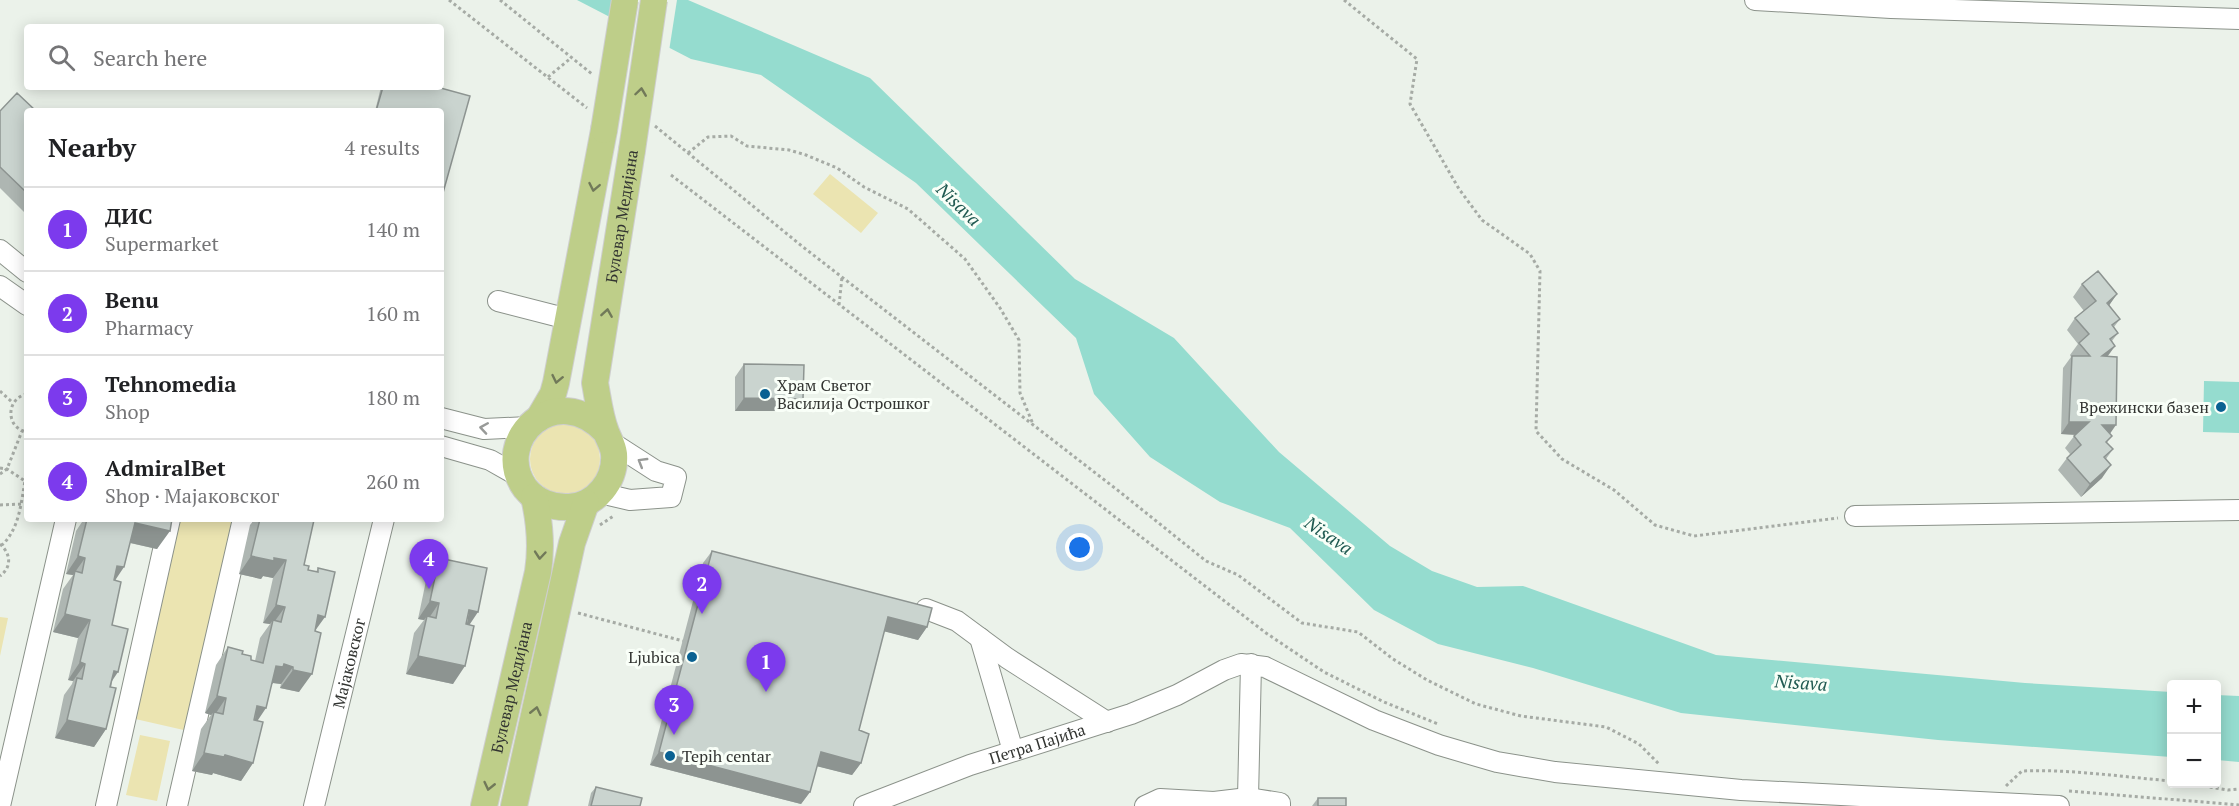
<!DOCTYPE html>
<meta charset="utf-8">
<style>
body{margin:0;font-family:"PT Serif",serif;background:#f6f6f6;color:#202124}
.controls{position:absolute;right:18px;bottom:18px;display:grid;overflow:hidden;border-radius:6px;box-shadow:0 3px 15px #0003}
.controls button{width:54px;height:54px;display:grid;place-items:center;padding:0;border:0;border-bottom:2px solid #e0e0e0;background:#fff;color:#202124;font:30px sans-serif}
.you{position:absolute;left:1080px;top:548px;width:21px;height:21px;margin:-15px;border:4px solid #fff;border-radius:50%;background:#1a73e8;box-shadow:0 0 0 9px #1a73e833}
.badge{display:grid;place-items:center;width:39px;height:39px;border-radius:50%;background:#7c3aed;color:#fff;font-size:20px;font-weight:700}
.pin{position:absolute;translate:-50% -50px;filter:drop-shadow(0 2px 3px #0008)}
.pin::after{content:'';position:absolute;top:32px;width:21px;height:18px;background:inherit;clip-path:polygon(0 0,100% 0,50% 100%)}
.list{margin:0;padding:0;list-style:none}
h2{display:flex;justify-content:space-between;align-items:center;height:78px;margin:0;padding:0 24px;font-size:26px}
h2 small{font-size:20px;font-weight:400;color:#757577}
.list li{display:grid;grid-template-columns:39px 1fr auto;gap:18px;align-items:center;box-sizing:border-box;height:84px;padding:0 24px;border-top:2px solid #e0e0e0}
.list b{display:block;font-size:22px;white-space:nowrap}
.list p{margin:0;font-size:20px;white-space:nowrap;color:#757577}
.list em{font-size:20px;font-style:normal;color:#757577}
.icon{flex:none;width:33px;height:33px;fill:none;stroke:currentColor;stroke-width:2;stroke-linecap:round;stroke-linejoin:round}
.map{position:relative;flex:none;width:2239px;height:806px;overflow:hidden}
.search{position:absolute;background:#fff;box-shadow:0 3px 15px #0003;left:24px;top:24px;width:420px;height:66px;display:flex;align-items:center;gap:15px;box-sizing:border-box;padding:0 21px;border-radius:6px;color:#757577;font-size:22px}
.panel{position:absolute;background:#fff;box-shadow:0 3px 15px #0003;left:24px;top:108px;width:420px;height:414px;border-radius:6px}
.map>svg:first-child{display:block}
.green{fill:#ebe4b1}
.water{fill:#95dccf}
.pier{fill:#ebf2ea}
.lines{fill:none;stroke-linecap:round;stroke-linejoin:round}
.minor-casing{stroke:#8b928a;stroke-width:22}
.major-casing{stroke:#cecece;stroke-width:28}
.path{stroke:#a6aba5;stroke-width:3;stroke-dasharray:3 3;stroke-linecap:butt}
.minor{stroke:#fff;stroke-width:20}
.major{stroke:#bece89;stroke-width:26}
.major-bridge-casing{stroke:#cecece;stroke-width:28;stroke-linecap:butt}
.major-bridge{stroke:#bece89;stroke-width:26}
.wall{fill:#aeb6b2}
.shaded-wall{fill:#8d9491}
.building{fill:#cad4cf;stroke:#8d9491;stroke-width:1.5}
.oneway{stroke:#717959}
.oneway2{stroke:#989a98}
.poi-dot{fill:#0a6192;stroke:#f9fff8;stroke-width:2}
.labels{text-anchor:middle;dominant-baseline:central;stroke-width:6;stroke-linejoin:round;paint-order:stroke}
.street-label{font-size:16px;fill:#323431;stroke:#f9fff8}
.poi-label{font-size:16px;fill:#323431;stroke:#f9fff8;text-anchor:start}
.water-label{font-size:18px;font-style:italic;fill:#215b52;stroke:#f9fff8}
</style>
<div class="map">
<svg width="2239" height="806" viewBox="0 0 2239 806">
<rect width="100%" height="100%" fill="#ebf2ea"/>
<path class="green" d="M830 174 878 213 861 233 813 194Z
M530 459a35 35 0 1 1 70 0a35 35 0 1 1-70 0Z
M177 519H237L188 731 131 718Z
M0 617 8 618 0 656Z
M140 735 170 741 157 801 126 795Z"/>
<path class="water" d="M577 0H688L870 78 1075 279 1174 338 1279 452 1390 546 1432 571 1477 587 1523 586 1716 655 2025 683 2171 692V757L1938 740 1681 713 1533 668 1438 644 1374 610 1290 528 1220 502 1150 457 1094 394 1076 338 916 183 761 75 691 59Z
M2204 381 2239 382V433L2203 432Z
M2216 695 2239 696V762L2217 760Z"/>
<path class="pier" d="M613 0H677L669 51 610 20Z"/>
<g class="lines">
<defs>
<g id="minor">
<path d="M1755 0 1891 8 2239 19"/>
<path d="M0 250 27 272"/>
<path d="M0 286 27 305"/>
<path d="M498 301 568 319"/>
<path d="M441 418 484 429 528 427"/>
<path d="M441 446 490 460 520 477"/>
<path d="M600 493 630 500 671 497 676 477 656 471 611 442"/>
<path d="M1855 516 2239 510"/>
<path d="M926 609 957 621 1007 658 1107 722"/>
<path d="M980 638 1013 751"/>
<path d="M1248 798 1251 664"/>
<path d="M0 806 66 519"/>
<path d="M106 806 170 519"/>
<path d="M177 806 243 519"/>
<path id="s1" d="M314 806 384 519"/>
<path id="s2" d="M864 806 970 765 1131 714 1177 695 1224 670 1241 664 1265 667 1374 720 1439 745 1497 762 1555 772 1741 790 2059 806"/>
<path d="M1145 806 1160 799 1214 802"/>
<path d="M1214 806V802L1248 798 1280 803V806"/>
</g>
<g id="major">
<path d="M539 418 553 394 556 383 604 130"/>
<path id="s3" d="M606 432C556 378 491 440 525 488 536 502 553 508 569 507 596 506 616 480 614 454 613 445 609 440 606 432 600 417 598 399 595 383L632 150"/>
<path id="s4" d="M484 806 538 572C542 546 540 523 534 497"/>
<path d="M514 806 572 543 586 503"/>
</g>
</defs>
<use href="#minor" class="minor-casing"/>
<use href="#major" class="major-casing"/>
<path class="path" d="M449 0 587 108
M500 0 592 74
M1344 0 1417 59 1410 104 1459 189 1482 220 1530 254 1540 271 1536 431 1562 459 1614 490 1655 525 1694 536 1838 518
M548 77 571 58
M655 126 803 247 1120 492 1206 561 1238 575 1302 623 1358 632 1393 659 1427 680 1476 704 1521 716 1606 727 1639 744 1660 765
M688 153 708 137 731 136 747 146 789 150 806 155 837 168 864 187 908 209 965 259 1000 308 1019 340 1020 393 1033 424
M671 175 1266 633 1324 672 1384 702 1438 724
M839 305 842 277
M0 391 13 403
M27 394C6 398 5 428 27 432
M0 468 7 469 25 481C21 504 19 529 2 545
M0 474 7 469 22 431
M0 505 21 504
M600 525 615 515
M0 544C11 554 12 567 0 576
M578 613 683 641
M2192 784 2228 790 2239 789
M2006 786 2022 771C2072 769 2122 777 2172 781
M2069 791 2239 805"/>
<use href="#minor" class="minor"/>
<use href="#major" class="major"/>
<defs>
<path id="major-bridge" d="M604 130 625 0
M632 150 654 0"/>
</defs>
<use href="#major-bridge" class="major-bridge-casing"/>
<use href="#major-bridge" class="major-bridge"/>
</g>
<path class="wall" d="M381 87H437L441 111H375Z
M0 111H27V211L25 213 0 188Z
M2082 284 2117 294 2109 305 2120 319 2114 327 2118 333 2112 341 2115 346 2108 356 2110 434 2107 443 2113 449 2106 459 2102 478 2081 497 2058 470 2070 454 2065 448 2075 435 2061 434 2063 368 2071 357 2070 355 2078 344 2067 330 2075 318 2084 311 2073 297Z
M744 364 803 399 795 411H735V377Z
M84 519H172L157 549 130 543 115 581 112 625V681L106 729 94 747 55 738 64 695 72 684 73 681 68 680 78 638 53 632 63 589 73 575 66 574 76 531Z
M255 519H311L304 565 308 570 316 572 318 568 315 631 299 692 280 688 281 684 273 683 272 684 257 720 253 763 241 781 213 773 212 775 192 771 201 729 211 715 205 713 216 665 228 647 242 654 251 660 255 661 260 638 270 624 263 623 273 578 263 576 261 579 239 574 250 525Z
M712 551 927 627 918 640 884 631 859 730 861 763 852 775 817 766 810 792 801 804 650 765 703 563Z
M439 558 469 625 453 684 406 674 414 633 424 620 418 619 427 576Z
M596 787 640 806H588L591 793Z
M1318 798 1346 806H1312Z"/>
<path class="shaded-wall" d="M2117 294 2108 307 2107 303Z
M2115 346 2106 358 2102 356Z
M744 398 803 399 795 411H735Z
M2069 422H2089L2080 435 2061 434Z
M2102 425H2116L2107 438Z
M2111 465 2102 478 2081 497 2090 484Z
M135 523 170 531 157 549 122 541Z
M78 556 85 558 73 575 66 574Z
M251 556 274 558 286 560 273 578 263 576 261 579 239 574Z
M117 566 124 567 112 585Z
M430 601 439 603 427 621V616L424 620 418 619Z
M276 605 285 607 272 625 273 620 270 624 263 623Z
M469 610 478 612 466 630Z
M65 614 90 620 78 638 53 632Z
M318 615 325 617 312 635Z
M888 617 927 627 918 640 879 630Z
M418 656 465 666 453 684 406 674Z
M80 662 85 664 73 681 68 680Z
M284 664 293 667 281 684 273 683 271 685 276 666Z
M293 670 312 674 299 692 280 688Z
M114 671 118 672 106 690Z
M217 696 226 698 214 716V712L211 715 205 713Z
M257 706 266 708 254 726Z
M67 720 106 729 94 747 55 738Z
M659 752 810 792 801 804 650 765Z
M821 752 861 763 852 775 812 765Z
M204 753 225 755 253 763 241 781 213 773 212 775 192 771Z"/>
<path class="building" d="M383 87H437L470 96 441 200V111H376Z
M17 93 36 111H27V193L0 167V111Z
M2098 271 2117 294 2107 303 2120 319 2112 325 2118 333 2110 339 2115 346 2102 356 2117 357 2116 425H2102L2112 436 2106 442 2113 449 2104 457 2111 465 2090 484 2067 458 2081 445 2074 436 2089 422H2069L2072 356H2090L2079 343 2089 334 2075 318 2096 301 2082 284Z
M744 364 804 365 803 399 744 398Z
M87 519 119 520V519H172L170 531 135 523 124 567 117 566 114 580 121 582 112 625 128 629 118 672 114 671 110 687 116 688 106 729 67 720 77 678 82 679 85 664 80 662 90 620 65 614 75 571 82 573 85 558 78 556Z
M260 519H311L314 520 304 565 309 566 308 570 318 572V568L335 572 325 617 318 615 315 631 321 633 312 674 293 670V667L284 664 283 667 276 666 266 708 257 706 254 720 263 722 253 763 225 755 224 757 204 753 214 712 223 714 226 698 217 696 228 647 243 651 242 654 251 656V660L263 663 273 620 281 622 283 614 285 607 276 605 286 560 274 558V561L251 556Z
M712 551 932 608 927 627 888 617 859 730 869 734 861 763 821 752 810 792 659 752Z
M439 558 487 568 478 612 469 610 466 624 474 626 465 666 418 656 427 616 436 618 439 603 430 601Z
M596 787 642 798 640 806H591Z
M1318 798H1346V806H1318Z"/>
<defs><path id="oneway-chevron" d="M-2-3.5L2.5 0L-2 3.5" fill="none" stroke-width="1.6" stroke-linecap="round" stroke-linejoin="round" transform="scale(1.5)"/></defs>
<g class="oneway">
<use href="#oneway-chevron" transform="translate(641 92) rotate(-82)"/>
<use href="#oneway-chevron" transform="translate(594 187) rotate(101)"/>
<use href="#oneway-chevron" transform="translate(607 313) rotate(-81)"/>
<use href="#oneway-chevron" transform="translate(557 379) rotate(102)"/>
<use href="#oneway-chevron" transform="translate(540 555) rotate(95)"/>
<use href="#oneway-chevron" transform="translate(536 711) rotate(-77)"/>
<use href="#oneway-chevron" transform="translate(489 786) rotate(103)"/>
</g>
<g class="oneway2">
<use href="#oneway-chevron" transform="translate(484 428) rotate(-171)"/>
<use href="#oneway-chevron" transform="translate(642 462) rotate(-149)"/>
</g>
<g class="poi-dot">
<circle cx="765" cy="394" r="6"/>
<circle cx="2221" cy="407" r="6"/>
<circle cx="692" cy="657" r="6"/>
<circle cx="670" cy="756" r="6"/>
</g>
<g class="labels">
<g class="street-label">
<text stroke="none"><textPath href="#s3" startOffset="524">Булевар Медијана</textPath></text>
<text stroke="none"><textPath href="#s1" startOffset="147">Мајаковског</textPath></text>
<text stroke="none"><textPath href="#s4" startOffset="122">Булевар Медијана</textPath></text>
<text stroke="none"><textPath href="#s2" startOffset="184">Петра Пајића</textPath></text>
</g>
<g class="poi-label">
<text x="777" y="385">Храм Светог<tspan x="777" dy="18">Василија Острошког</tspan></text>
<text x="2209" y="407" text-anchor="end">Врежински базен</text>
<text x="680" y="657" text-anchor="end">Ljubica</text>
<text x="682" y="756">Tepih centar</text>
</g>
<g class="water-label">
<text transform="translate(959 204) rotate(44)">Nisava</text>
<text transform="translate(1329 535) rotate(34)">Nisava</text>
<text transform="translate(1801 682) rotate(4)">Nisava</text>
</g>
</g>
</svg>
<div class="controls">
<button>+</button>
<button>−</button>
</div>
<div class="you"></div>
<div class="pin badge" style="left:766px;top:692px">1</div>
<div class="pin badge" style="left:702px;top:614px">2</div>
<div class="pin badge" style="left:674px;top:735px">3</div>
<div class="pin badge" style="left:429px;top:589px">4</div>
<div class="search"><svg class="icon" aria-label="search" viewBox="0 0 24 24"><circle cx="10" cy="10" r="6"/><path d="M15 15l6 6"/></svg>Search here</div>
<section class="panel">
<h2>Nearby<small>4 results</small></h2>
<ul class="list">
<li><span class="badge">1</span><div><b>ДИС</b><p>Supermarket</p></div><em>140 m</em></li>
<li><span class="badge">2</span><div><b>Benu</b><p>Pharmacy</p></div><em>160 m</em></li>
<li><span class="badge">3</span><div><b>Tehnomedia</b><p>Shop</p></div><em>180 m</em></li>
<li><span class="badge">4</span><div><b>AdmiralBet</b><p>Shop · Мајаковског</p></div><em>260 m</em></li>
</ul>
</section>
</div>
